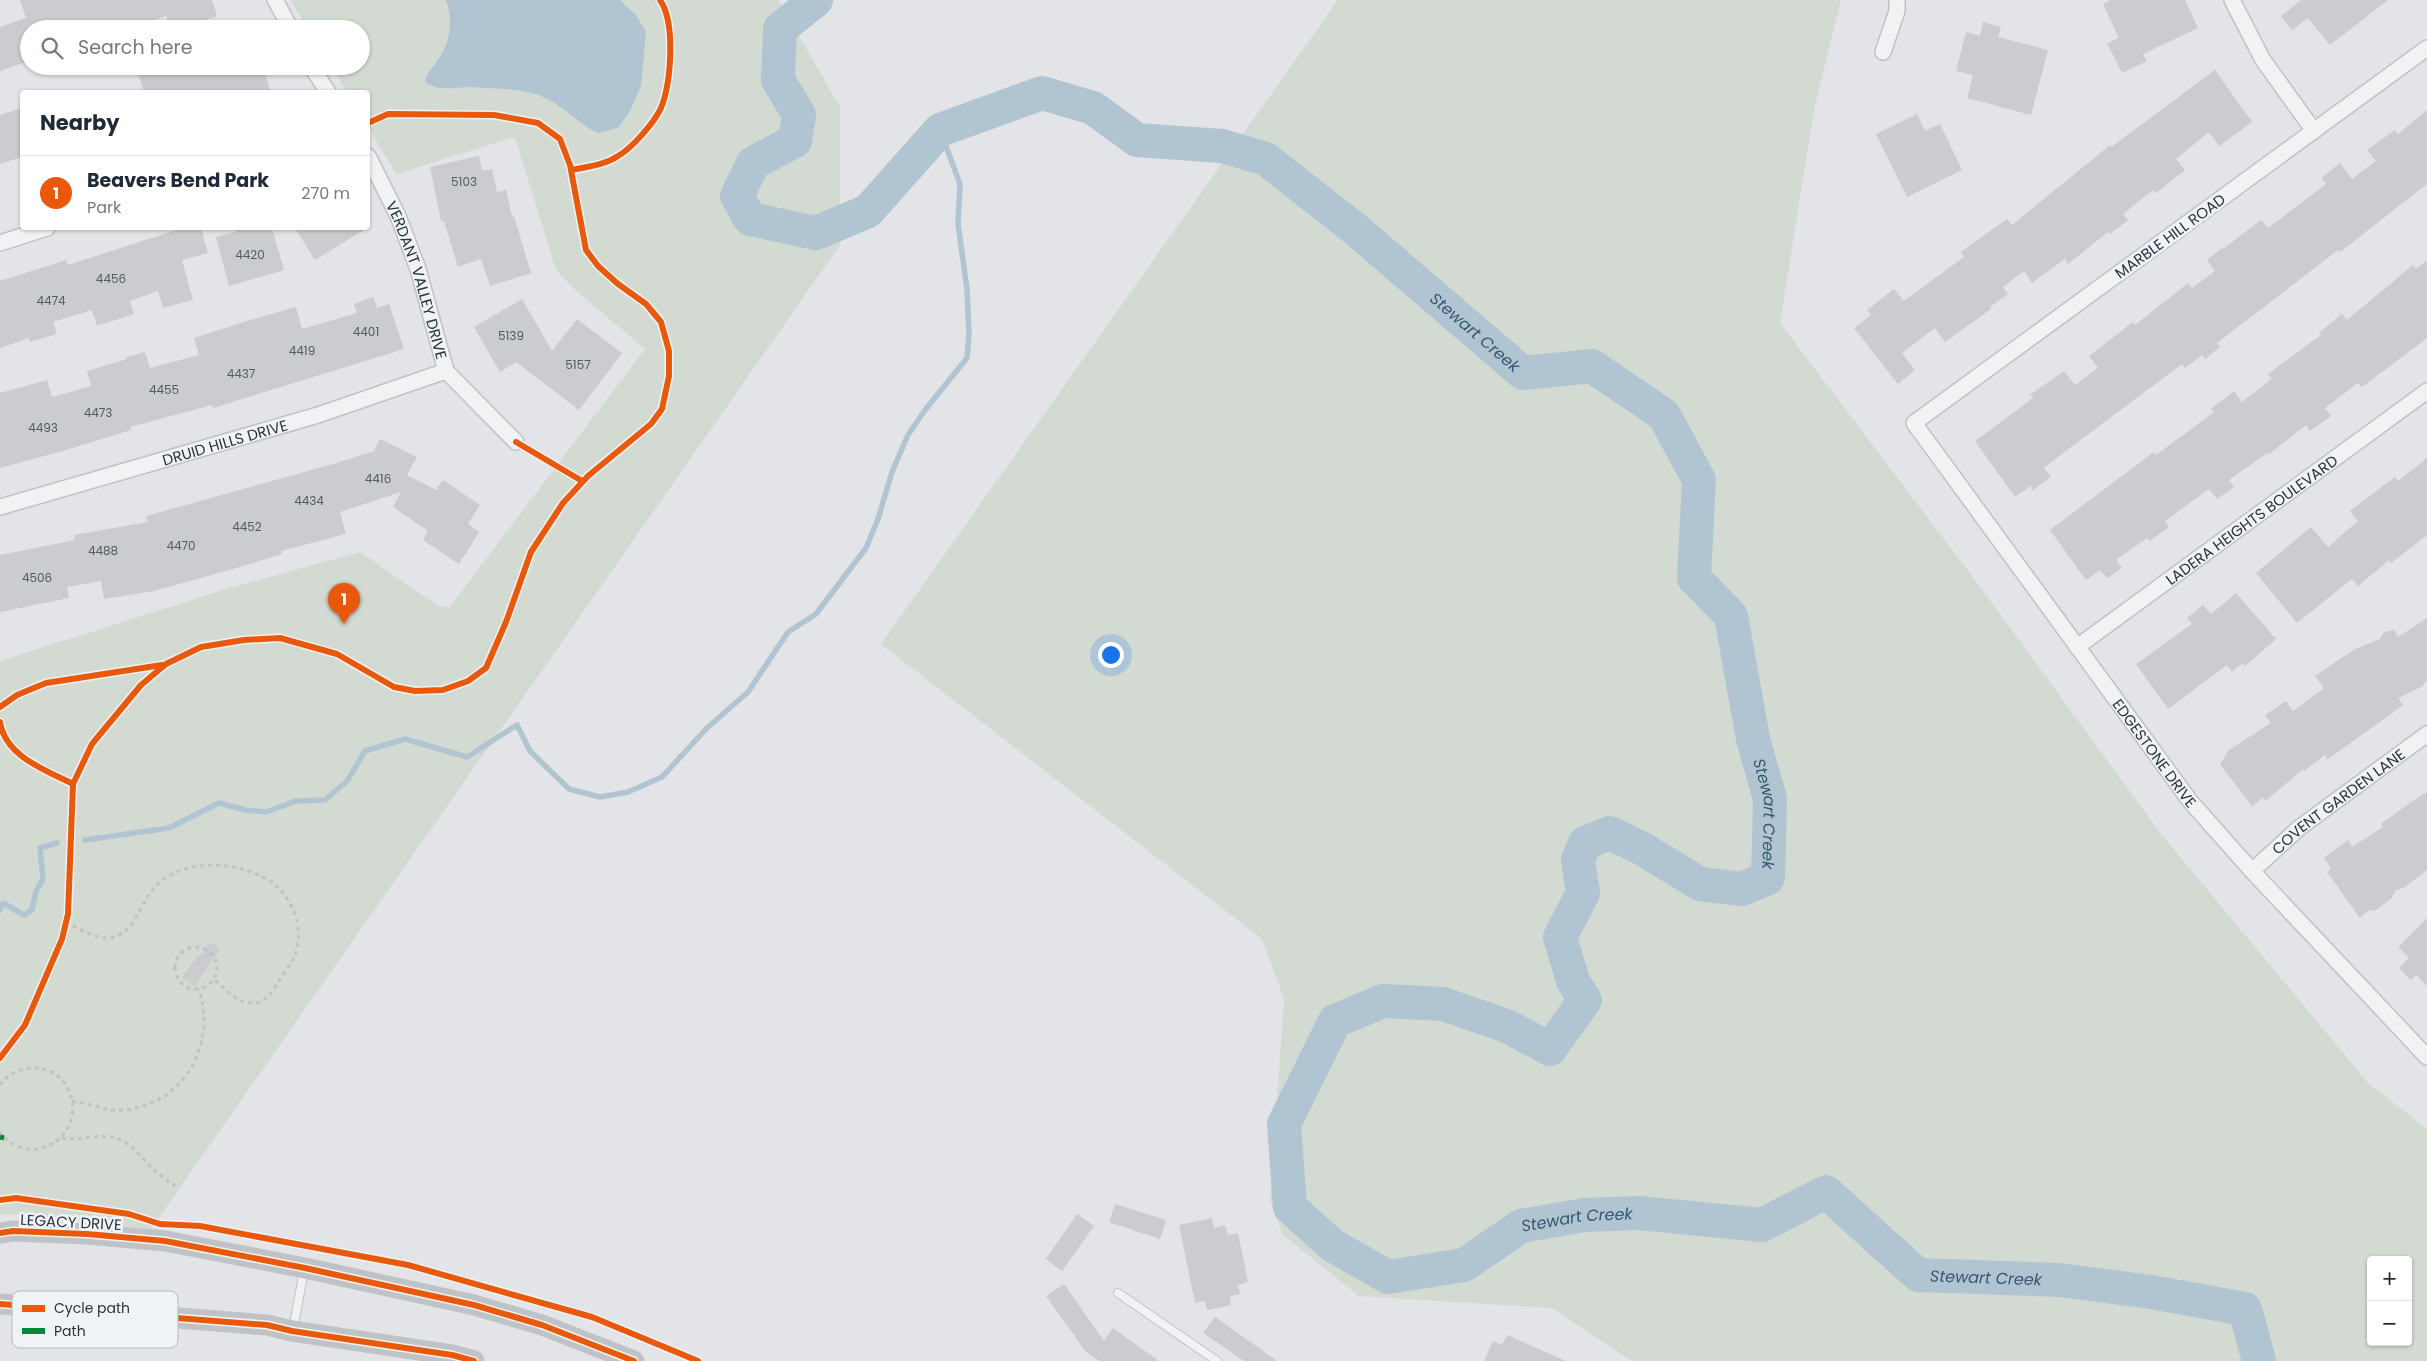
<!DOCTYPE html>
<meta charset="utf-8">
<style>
body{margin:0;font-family:Poppins,sans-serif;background:#f6f6f7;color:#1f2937}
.controls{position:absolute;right:15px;bottom:15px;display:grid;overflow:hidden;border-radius:5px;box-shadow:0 1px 4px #0004}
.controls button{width:45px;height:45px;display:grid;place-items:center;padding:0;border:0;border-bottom:1px solid #e0e1e3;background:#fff;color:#1f2937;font:25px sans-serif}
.you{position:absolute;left:1110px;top:654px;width:18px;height:18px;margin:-12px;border:4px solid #fff;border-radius:50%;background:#1a73e8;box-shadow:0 0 0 8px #1a73e833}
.badge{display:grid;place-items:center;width:32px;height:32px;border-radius:50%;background:#ea580c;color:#fff;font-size:16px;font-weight:700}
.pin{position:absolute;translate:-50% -41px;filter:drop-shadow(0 1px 2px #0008)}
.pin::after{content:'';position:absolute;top:26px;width:18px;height:15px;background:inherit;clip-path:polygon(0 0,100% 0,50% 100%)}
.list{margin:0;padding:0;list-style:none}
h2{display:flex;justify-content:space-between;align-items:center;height:65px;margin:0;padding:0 20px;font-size:21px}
h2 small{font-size:16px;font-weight:400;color:#747a83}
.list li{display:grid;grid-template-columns:32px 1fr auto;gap:15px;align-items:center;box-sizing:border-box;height:75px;padding:0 20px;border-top:1px solid #e0e1e3}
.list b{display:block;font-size:19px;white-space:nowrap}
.list p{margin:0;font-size:16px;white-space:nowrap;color:#747a83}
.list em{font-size:16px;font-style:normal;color:#747a83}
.icon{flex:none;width:28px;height:28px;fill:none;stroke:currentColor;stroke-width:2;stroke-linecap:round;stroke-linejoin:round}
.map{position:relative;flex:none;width:2427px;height:1361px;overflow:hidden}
.search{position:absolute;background:#fff;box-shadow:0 1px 4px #0004;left:20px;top:20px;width:350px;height:55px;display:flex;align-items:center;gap:12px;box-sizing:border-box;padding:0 18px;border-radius:28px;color:#747a83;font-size:19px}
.panel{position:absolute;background:#fff;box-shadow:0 1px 4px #0004;left:20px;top:90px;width:350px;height:140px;border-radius:5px}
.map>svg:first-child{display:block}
.green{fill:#d3dad2;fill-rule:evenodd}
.water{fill:#b1c4d1}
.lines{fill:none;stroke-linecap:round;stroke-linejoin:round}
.stream{stroke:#b1c4d1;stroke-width:5.5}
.river{stroke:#b1c4d1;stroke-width:34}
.building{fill:#cacccf}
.lane-casing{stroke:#c0c2c5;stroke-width:10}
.street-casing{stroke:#c0c2c5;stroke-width:18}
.path{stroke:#c0c3c6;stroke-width:3;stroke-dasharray:4 4;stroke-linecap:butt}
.lane{stroke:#f1f2f4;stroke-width:8}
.street{stroke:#f1f2f4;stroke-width:15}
.secondary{stroke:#c0c3c6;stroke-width:21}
.quiet{stroke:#00873e;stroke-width:5;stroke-dasharray:10 5;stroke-linecap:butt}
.cycleway-casing{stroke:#eff3f6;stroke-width:9}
.cycleway{stroke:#e8590c;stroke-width:6}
.labels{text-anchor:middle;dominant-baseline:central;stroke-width:5;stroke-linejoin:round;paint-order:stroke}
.number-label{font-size:12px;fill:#525b64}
.street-label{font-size:15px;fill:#293440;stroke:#eff3f6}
.water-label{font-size:16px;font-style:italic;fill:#345773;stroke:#eff3f6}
.key{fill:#eff3f6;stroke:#b4babf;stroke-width:1}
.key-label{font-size:14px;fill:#293440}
</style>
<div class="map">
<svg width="2427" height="1361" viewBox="0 0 2427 1361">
<rect width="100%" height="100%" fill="#e2e4e7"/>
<path class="green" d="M291 0H778L840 107V245L151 1229 13 1214 0 1215V661L226 589 360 552 438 606 449 608 645 349 573 288 556 270 515 137 396 174 368 127V92H347L331 66H361V29H308Z
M1338 0H1841L1814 110 1780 323 1978 584 2161 834 2368 1083 2427 1129V1361H1632L1551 1308 1359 1296 1283 1235 1270 1201 1284 999 1262 939 881 644ZM2371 1260H2408V1342H2371Z"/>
<path class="water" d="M446 0H620L636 15 646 32 641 86 630 111 618 128 598 133C578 124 563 105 543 97 523 88 495 89 474 87 456 86 441 93 425 82 427 72 434 66 439 58 451 41 453 19 446 0Z"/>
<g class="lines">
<path class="stream" d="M85 840 169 828 219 803 245 810 266 812 296 801 325 800 347 781 365 751 405 739 467 757 517 725 530 751 569 789 600 797 628 792 662 777 707 728 748 692 788 632 816 614 866 548 878 519 892 472 908 435 925 410 967 358 969 334 967 289 958 224 960 184 940 130
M0 910 3 903 24 915 32 910 36 891 43 879 40 848 57 843"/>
<path class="river" id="s1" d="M816 0 780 29 778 80 799 115 795 141 753 163 737 196 750 219 816 233 868 211 940 130 1042 93 1093 108 1137 140 1222 146 1266 159 1355 229 1523 373 1592 366 1664 415 1699 480 1694 578 1731 616 1753 739 1770 799 1768 878 1742 889 1700 884 1641 848 1610 833 1585 843 1578 860 1583 893 1560 937 1573 981 1585 1000 1550 1049 1507 1026 1443 1004 1383 1001 1335 1021 1284 1124 1290 1207 1332 1245 1388 1277 1464 1265 1521 1226 1584 1215 1639 1213 1762 1225 1826 1192 1918 1275 2059 1280 2151 1292 2245 1309 2259 1361"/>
</g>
<path class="building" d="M20 0H212L217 16 177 29H170L166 16 128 29H30L29 25V61L0 71V27L26 18Z
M2111 0H2185L2198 28 2143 54 2147 61 2122 73 2107 43 2119 38 2103 4Z
M2301 0H2388L2330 45 2308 18 2292 30 2281 16Z
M1983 22 2001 27 1998 37 2048 50 2031 115 1967 98 1973 75 1956 71 1966 32 1980 36Z
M161 66H186L188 73 210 66H263L271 92H144L138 73Z
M2215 70 2252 122 2219 146 2209 132 2176 159 2185 170 2156 193 2153 190 2123 214 2128 220 2110 234 2108 232 2068 264 2065 259 2032 283 2024 271 2003 287 2008 294 1990 307 1991 309 1945 342 1935 328 1902 353 1915 370 1898 384 1854 328 1871 315 1867 310 1894 289 1904 301 1964 257 1961 252 2007 219 2012 225 2110 145 2111 147Z
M22 108V157L0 164V115Z
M2427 110V184L2340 252 2338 250 2217 343 2220 347 2205 359 2202 355 2185 368 2182 364 2059 456 2044 468 2051 477 2033 490 2030 486 2015 497 1975 441 2033 398 2030 395 2064 371 2075 385 2098 368 2089 356 2133 322 2135 325 2188 283 2192 288 2215 271 2207 260 2222 248 2223 249 2261 220 2268 228 2326 184 2321 178 2340 163 2352 179 2376 161 2367 150 2395 130 2398 134Z
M1917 114 1925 131 1940 124 1962 170 1907 197 1876 134Z
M479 156 482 171 492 169 497 192 506 190 512 217 514 216 531 273 490 286 481 259 458 267 444 221H441L430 167Z
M183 228H201L208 253 182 260 193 300 163 308 158 291 130 301 134 314 97 326 92 310 53 322 57 334 30 342 29 338 0 348V281L66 260 68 265Z
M235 228H272L284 270 229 286 216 237 236 232Z
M295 228H367L315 260Z
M2427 260V338L2362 387 2358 383 2325 408 2331 416 2310 431 2306 425 2268 455 2267 453 2229 480 2234 487 2217 499 2209 489 2165 521 2169 527 2150 541 2147 538 2116 560 2122 568 2107 578 2100 570 2086 580 2050 530 2154 452 2156 455 2214 412 2211 409 2234 391 2242 402 2272 379 2268 374 2321 335 2319 333 2342 314 2347 320 2413 265 2416 269Z
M373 297 377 308 389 304 404 349 213 408 212 405 130 427 131 430 66 450 0 468V393L47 380 52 397 91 386 87 371 127 359V357L145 352 150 368 199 355 194 338 244 322 296 307 302 329 357 313 354 304Z
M522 299 552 351 577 319 622 353 579 410 516 362 500 372 474 327Z
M380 439 417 457 407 475 436 490 443 480 480 505 468 524 479 532 459 564 423 540 428 531 393 507 401 492 340 512 346 534 281 551 282 554 233 569 154 591 104 599 101 581 67 587 69 598 0 612V555L75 540 74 535 148 522 146 516 333 464 374 451Z
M2427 458V535L2391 563 2389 560 2358 586 2352 579 2297 623 2256 573 2311 527 2328 547 2358 521 2350 511 2395 477 2398 481Z
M2236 593 2276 639 2245 666 2242 663 2232 672 2227 665 2168 709 2136 664 2192 624 2187 618 2203 605 2211 614Z
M2427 618V680L2421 687 2398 698 2403 705 2327 760 2325 755 2304 771 2303 769 2266 801 2263 798 2252 806 2220 764 2229 750 2271 723 2265 715 2286 701 2293 711 2324 688 2315 676 2355 649 2380 639 2384 632 2394 630 2398 637Z
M2427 792V870L2405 887 2395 891 2392 898 2376 910 2367 911 2360 918 2327 872 2331 868 2324 858 2348 840 2352 847 2383 827 2381 824 2411 802Z
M2427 918V986L2416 975 2411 980 2399 968 2409 958 2398 947Z
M212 942 220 949 195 986 182 977 199 954 200 956Z
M1115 1204 1166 1220 1160 1239 1109 1222Z
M1077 1214 1094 1226 1062 1271 1046 1259Z
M1212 1218 1214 1228 1225 1225 1228 1235 1238 1233 1248 1282 1238 1285 1240 1294 1230 1296 1231 1305 1207 1310 1205 1301 1195 1303 1179 1225Z
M1064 1284 1104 1341 1113 1328 1159 1361H1099L1086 1352 1046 1296Z
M1215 1317 1259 1348 1277 1361H1244L1203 1333Z
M1507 1335 1566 1361H1484L1493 1341 1502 1345Z"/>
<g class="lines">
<defs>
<path id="lane" d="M1118 1293 1217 1361
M293 1330 304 1270"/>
<g id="street">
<path d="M275 0 291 29"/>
<path d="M2232 0 2263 60 2314 131"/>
<path id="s2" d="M2427 48 1914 423 2190 801 2252 871 2427 1057"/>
<path d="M1883 52 1897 11V0"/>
<path d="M311 66 328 92"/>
<path id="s3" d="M368 156 398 216 418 269 446 371 516 442"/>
<path d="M0 243 47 228"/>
<path id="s4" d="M0 507 318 415 446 371"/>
<path id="s5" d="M2077 647 2427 391"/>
<path id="s6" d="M2252 871 2299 828 2427 734"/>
</g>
</defs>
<use href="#lane" class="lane-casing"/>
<use href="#street" class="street-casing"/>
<path class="path" d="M66 922C81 930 103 944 119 935 135 926 140 907 150 893 174 859 228 860 261 876 288 888 305 922 296 952 293 962 284 972 279 981 273 990 267 1002 255 1003 239 1005 225 989 214 979
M175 968a21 21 0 1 1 42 0a21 21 0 1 1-42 0Z
M0 1085C6 1076 15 1071 25 1069 77 1058 94 1138 37 1149 23 1151 7 1143 0 1132
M72 1101C89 1103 107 1112 124 1110 184 1104 217 1045 199 989
M62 1138C70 1142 96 1134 111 1137 129 1140 139 1155 151 1167 158 1174 167 1180 175 1186"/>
<use href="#lane" class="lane"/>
<use href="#street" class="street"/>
<path class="secondary" d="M0 1233 13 1231 87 1234 165 1241 305 1268 474 1305 542 1325 634 1361
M0 1304 267 1325 292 1331 452 1355 474 1361"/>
<path class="quiet" d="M0 1137 4 1138"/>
<defs>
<path id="cycleway" d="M571 170C586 167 605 165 618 156 632 148 654 123 661 108 671 83 676 23 660 0
M516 442 582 481
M0 707 17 695 46 683 162 665
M0 722C5 756 45 770 73 784
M0 1058 25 1025 62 939 68 914 73 784 92 744 141 685 166 664 201 647 244 640 280 638 337 654 394 687 415 691 443 690 468 681 486 668 506 622 531 552 563 503 588 476 651 424 662 409 669 376V351L661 322 646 304 618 284 598 266 586 250 570 165 560 139 538 123 494 115 388 114 368 123
M0 1200 16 1198 129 1214 160 1224 200 1226 408 1265 592 1317 698 1361
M0 1233 13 1231 87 1234 165 1241 305 1268 474 1305 542 1325 634 1361
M0 1304 267 1325 292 1331 452 1355 474 1361"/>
</defs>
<use href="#cycleway" class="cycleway-casing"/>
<use href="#cycleway" class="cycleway"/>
</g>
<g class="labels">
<g class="number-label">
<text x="464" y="181">5103</text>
<text x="250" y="254">4420</text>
<text x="111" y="278">4456</text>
<text x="51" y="300">4474</text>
<text x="366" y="331">4401</text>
<text x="511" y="335">5139</text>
<text x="302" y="350">4419</text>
<text x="578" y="364">5157</text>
<text x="241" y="373">4437</text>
<text x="164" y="389">4455</text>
<text x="98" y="412">4473</text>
<text x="43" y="427">4493</text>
<text x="378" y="478">4416</text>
<text x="309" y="500">4434</text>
<text x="247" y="526">4452</text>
<text x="181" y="545">4470</text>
<text x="103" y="550">4488</text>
<text x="37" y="577">4506</text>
</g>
<g class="street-label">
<text transform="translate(2170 236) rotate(-36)">MARBLE HILL ROAD</text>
<text stroke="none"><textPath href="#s3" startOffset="134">VERDANT VALLEY DRIVE</textPath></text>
<text stroke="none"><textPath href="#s4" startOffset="234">DRUID HILLS DRIVE</textPath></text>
<text stroke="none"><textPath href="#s5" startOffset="216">LADERA HEIGHTS BOULEVARD</textPath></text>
<text stroke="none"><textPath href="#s2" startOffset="1044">EDGESTONE DRIVE</textPath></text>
<text stroke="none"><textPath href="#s6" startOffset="111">COVENT GARDEN LANE</textPath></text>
<text transform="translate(71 1222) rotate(3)">LEGACY DRIVE</text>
</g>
<g class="water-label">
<text stroke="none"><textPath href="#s1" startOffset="1126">Stewart Creek</textPath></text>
<text stroke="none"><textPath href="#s1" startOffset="1772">Stewart Creek</textPath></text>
<text stroke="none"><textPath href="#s1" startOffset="3018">Stewart Creek</textPath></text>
<text stroke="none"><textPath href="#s1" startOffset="3468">Stewart Creek</textPath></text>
</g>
</g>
<rect x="12" y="1291" width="166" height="57" rx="8" class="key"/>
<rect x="22" y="1305" width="23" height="7" fill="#e8590c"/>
<rect x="22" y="1328" width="23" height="6" fill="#00873e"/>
<g class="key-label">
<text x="54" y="1313">Cycle path</text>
<text x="54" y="1336">Path</text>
</g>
</svg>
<div class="controls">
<button>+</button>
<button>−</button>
</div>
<div class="you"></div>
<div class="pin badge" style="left:344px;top:624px">1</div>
<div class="search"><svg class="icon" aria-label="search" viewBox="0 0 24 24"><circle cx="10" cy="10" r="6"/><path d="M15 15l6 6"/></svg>Search here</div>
<section class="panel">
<h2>Nearby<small></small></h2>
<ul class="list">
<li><span class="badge">1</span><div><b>Beavers Bend Park</b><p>Park</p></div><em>270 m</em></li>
</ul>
</section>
</div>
